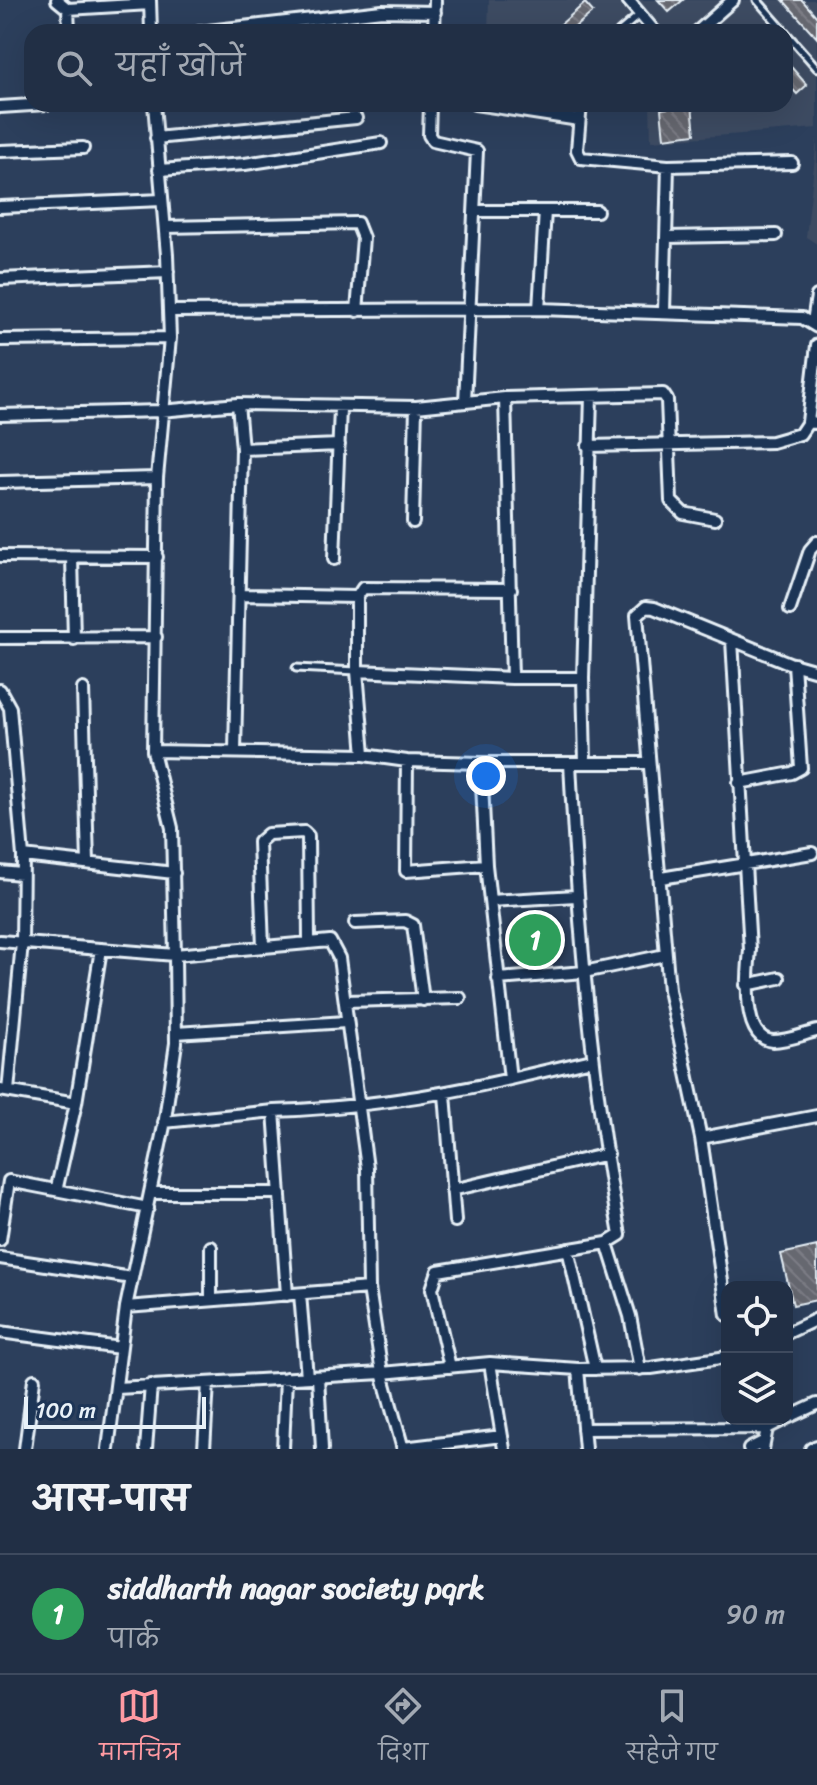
<!DOCTYPE html>
<html lang="hi">
<meta charset="utf-8">
<style>
body{margin:0;font-family:Sriracha,"Playpen Sans Deva",sans-serif;background:#2d3b50;color:#f1f3f6}
.controls{position:absolute;right:24px;bottom:24px;display:grid;overflow:hidden;border-radius:16px;box-shadow:0 8px 32px #0002}
.controls button{width:72px;height:72px;display:grid;place-items:center;padding:0;border:0;border-bottom:2px solid #3e4a5e;background:#212f45;color:#f1f3f6;font:40px sans-serif}
.scale{position:absolute;left:24px;bottom:20px;width:182px;box-sizing:border-box;padding-left:8px;border:4px solid #e8f1f8;border-top:0;font-size:22px;line-height:28px;white-space:nowrap;color:#e8f1f8;-webkit-text-stroke:6px #1d3557;paint-order:stroke}
.you{position:absolute;left:486px;top:776px;width:28px;height:28px;margin:-20px;border:6px solid #fff;border-radius:50%;background:#1a73e8;box-shadow:0 0 0 12px #1a73e833}
.badge{display:grid;place-items:center;width:52px;height:52px;border-radius:50%;background:#ff9aa2;color:#fff;font-size:26px;font-weight:700}
.pin{position:absolute;translate:-50% -50%;border:4px solid #fff;box-shadow:0 2px 8px #0006}
.list{margin:0;padding:0;list-style:none}
h2{display:flex;justify-content:space-between;align-items:center;height:104px;margin:0;padding:0 32px;font-size:34px}
h2 small{font-size:26px;font-weight:400;color:#a2a9b3}
.list li{display:grid;grid-template-columns:52px 1fr auto;gap:24px;align-items:center;box-sizing:border-box;height:120px;padding:0 32px;border-top:2px solid #3e4a5e}
.list b{display:block;font-size:30px;white-space:nowrap}
.list p{margin:0;font-size:26px;white-space:nowrap;color:#a2a9b3}
.list em{font-size:26px;font-style:normal;color:#a2a9b3}
.icon{flex:none;width:44px;height:44px;fill:none;stroke:currentColor;stroke-width:2;stroke-linecap:round;stroke-linejoin:round}
.map{position:relative;flex:none;width:817px;height:1449px;overflow:hidden}
.search{position:absolute;background:#212f45;box-shadow:0 8px 32px #0002;left:24px;right:24px;top:24px;height:88px;display:flex;align-items:center;gap:20px;box-sizing:border-box;padding:0 28px;border-radius:24px;color:#a2a9b3;font-size:30px}
.sheet{height:224px;background:#212f45}
nav{display:flex;justify-content:space-around;align-items:center;box-sizing:border-box;height:112px;border-top:2px solid #3e4a5e;background:#212f45;font-size:22px;color:#a2a9b3}
nav a{display:grid;justify-items:center;gap:4px}
nav .on{color:#ff9aa2}
.map>svg:first-child{display:block}
.built{fill:#3d4b62}
.building{fill:url(#building-back-hatch);stroke:#e8f1f8;stroke-width:2}
.lines{fill:none;stroke-linecap:round;stroke-linejoin:round}
.service-casing{stroke:#e8f1f8;stroke-width:11}
.minor-casing{stroke:#e8f1f8;stroke-width:16}
.path{stroke:#e8f1f8;stroke-width:2;stroke-dasharray:2 6;stroke-linecap:butt}
.service{stroke:#1d3557;stroke-width:5}
.minor{stroke:#1d3557;stroke-width:10}
</style>
<div class="map">
<svg width="817" height="1449" viewBox="0 0 817 1449">
<defs>
<pattern id="building-back-hatch" width="6" height="6" patternUnits="userSpaceOnUse" patternTransform="scale(2)"><rect width="6" height="6" fill="#666770"/><path d="M-1 5l2 2M0 0l6 6M5-1l2 2" fill="none" stroke="#7c7d85"/></pattern>
</defs>
<rect width="100%" height="100%" fill="#2c3f5c"/>
<filter id="ink" filterUnits="userSpaceOnUse"><feTurbulence type="fractalNoise" baseFrequency=".0125" numOctaves="2"/><feDisplacementMap in="SourceGraphic" scale="16" xChannelSelector="R" yChannelSelector="G"/><feConvolveMatrix kernelMatrix="1 2 1 2 8 2 1 2 1" color-interpolation-filters="sRGB"/></filter>
<g filter="url(#ink)">
<path class="built" d="M489 0H817V128L651 141 650 104H785V32H498L488 30Z
M817 139V244L806 237Z"/>
<path class="building" d="M658 0H683L669 12Z
M783 0H802L817 17V38Z
M585 3 593 12 569 32H552Z
M785 60 807 85 797 94 785 81Z
M692 105 695 134 664 138 661 109Z
M817 1246V1300L793 1305 781 1254Z"/>
<g class="lines">
<defs>
<path id="service" d="M757 0 817 68
M619 32 639 15
M296 668 357 671"/>
<path id="minor" d="M57 0 68 9 150 4
M150 0 151 32
M628 0 655 32
M68 9 69 32
M199 32 382 11 435 12
M434 32 435 0
M697 32 733 0
M430 104 429 135 433 141 477 151 465 402
M475 104 579 120
M581 104 577 150 581 158 668 166
M0 107 47 104
M156 138 356 118
M0 151 83 148
M159 170 245 164 381 143
M0 207 162 200
M476 211H597
M165 227 357 223 363 238 357 311
M667 237 776 235
M0 279 168 272
M539 309 545 211
M169 311 539 309 802 318 817 327
M664 311 668 166 792 163
M813 322 817 296
M0 340 170 338
M817 345 808 422 817 423
M505 398 512 678H583
M0 415 161 411 238 404
M588 446 772 442 800 434 808 422
M242 449 339 445
M0 482 157 478
M413 522 416 407
M0 556 157 557
M72 557 74 639
M334 559 340 408
M511 589 363 588 357 597V671L512 678
M240 595 357 597
M790 609 810 550 817 542
M0 638 156 637
M732 640 750 950C748 971 740 1039 773 1041 787 1041 804 1034 817 1031
M357 671 364 755
M83 689 88 863
M0 690 10 708 23 856 22 943 8 1091
M153 751 364 755 407 761 481 763H648
M235 751 242 449 238 404 416 407 505 398 663 394 667 400 671 501 683 513 715 519
M481 763 486 865
M570 763C578 922 591 1079 620 1235L607 1243 630 1316 640 1369
M585 763 583 678 591 396
M739 783 792 773 801 768 794 664
M23 856 174 873
M0 872 21 874
M661 878 812 853
M490 901 576 896
M355 923 405 921 413 925 423 1000
M0 941 175 955 172 828 153 751 157 478 170 338 167 255 154 104
M263 947 259 842 268 834 304 832 308 836 309 941
M498 979 584 972 665 955
M746 985 779 978
M346 1001 460 998
M176 1033 346 1022
M510 1079 592 1060
M0 1090 76 1103
M445 1094 455 1221
M164 1122 274 1111
M701 1138 817 1116
M57 1187 76 1103 101 949
M452 1190 608 1154
M151 1193H280
M0 1240 9 1181 148 1208
M211 1247V1300
M568 1249 595 1369
M0 1258 132 1278
M300 1294 307 1377
M287 1295 274 1111C355 1108 431 1097 510 1079L486 865 406 871 407 761
M126 1307 369 1288
M727 1315 701 1138 669 990 637 615 646 607 654 608 789 663 817 671
M0 1332 120 1348
M787 1333 817 1319
M490 1363 578 1369 585 1449
M450 1367 432 1289 438 1271 607 1243
M578 1369 651 1368 727 1357
M318 1377 322 1449
M787 1418 817 1404
M583 1429 767 1428
M403 1448 502 1436
M25 1449 34 1380
M108 1449 126 1307 164 1126 176 1043 175 955 330 941 339 958 367 1168 369 1288 382 1373 117 1388
M146 1449 151 1385
M204 1449 208 1383
M283 1449 286 1378
M403 1449 382 1373 490 1363 504 1449
M749 1449 763 1442
M763 1449 767 1428 785 1419
M811 1449 817 1446"/>
</defs>
<use href="#service" class="service-casing"/>
<use href="#minor" class="minor-casing"/>
<path class="path" d="M680 104V106"/>
<use href="#service" class="service"/>
<use href="#minor" class="minor"/>
</g>
</g>
</svg>
<div class="controls">
<button><svg class="icon" aria-label="locate" viewBox="0 0 24 24"><circle cx="12" cy="12" r="6"/><path d="M12 2v4M12 18v4M2 12h4M18 12h4"/></svg></button>
<button><svg class="icon" aria-label="layers" viewBox="0 0 24 24"><path d="M12 4l9 5-9 5-9-5zM3 14l9 5 9-5"/></svg></button>
</div>
<div class="scale">100 m</div>
<div class="you"></div>
<div class="pin badge" style="left:535px;top:940px;background:#2e9e5b">1</div>
<div class="search"><svg class="icon" aria-label="search" viewBox="0 0 24 24"><circle cx="10" cy="10" r="6"/><path d="M15 15l6 6"/></svg>यहाँ खोजें</div>
</div>
<section class="sheet">
<h2>आस-पास<small></small></h2>
<ul class="list">
<li><span class="badge" style="background:#2e9e5b">1</span><div><b>siddharth nagar society pqrk</b><p>पार्क</p></div><em>90 m</em></li>
</ul>
</section>
<nav>
<a class="on"><svg class="icon" aria-label="map" viewBox="0 0 24 24"><path d="M3 6l6-2 6 2 6-2v14l-6 2-6-2-6 2zM9 4v14M15 6v14"/></svg>मानचित्र</a>
<a><svg class="icon" aria-label="directions" viewBox="0 0 24 24"><path d="M12 3l9 9-9 9-9-9zM9 14v-3h6M13 9l2 2-2 2"/></svg>दिशा</a>
<a><svg class="icon" aria-label="saved" viewBox="0 0 24 24"><path d="M7 4h10v16l-5-4-5 4z"/></svg>सहेजे गए</a>
</nav>
